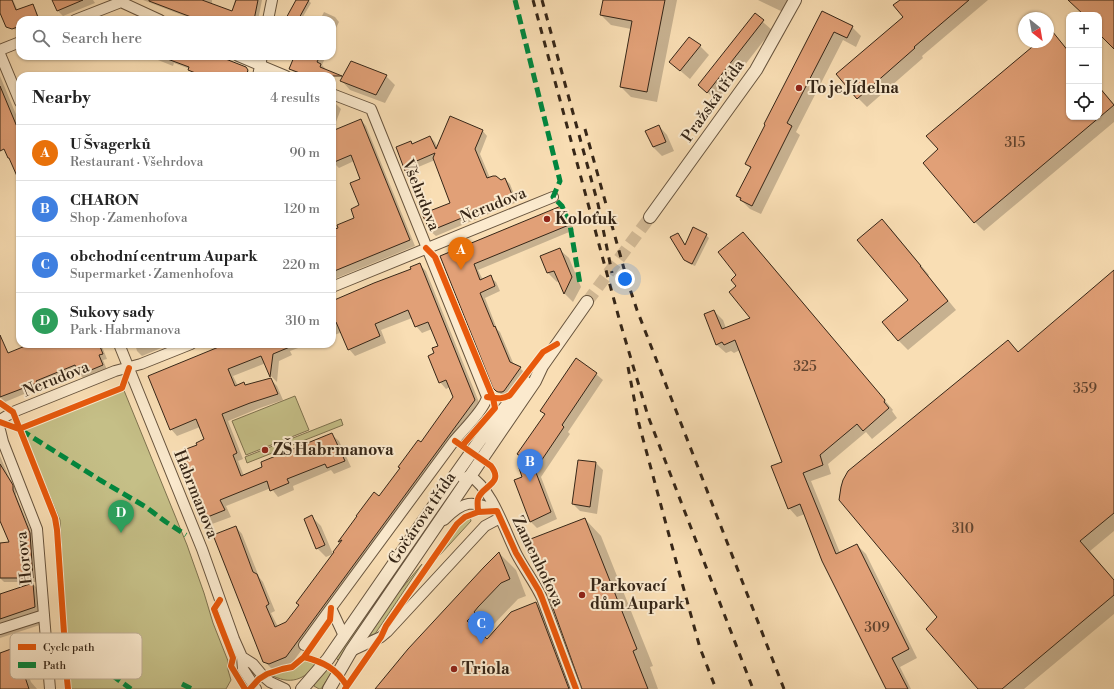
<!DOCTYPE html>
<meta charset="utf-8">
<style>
body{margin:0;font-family:"Libre Bodoni",serif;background:#f6f6f6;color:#222}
.controls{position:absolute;right:12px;top:12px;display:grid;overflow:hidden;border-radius:8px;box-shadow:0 1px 3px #0004}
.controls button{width:36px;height:36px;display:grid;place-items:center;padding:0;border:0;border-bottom:1px solid #e0e0e0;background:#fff;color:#222;font:20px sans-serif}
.compass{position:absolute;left:1018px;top:12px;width:36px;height:36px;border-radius:50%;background:#fff;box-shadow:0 1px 3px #0004;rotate:149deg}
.you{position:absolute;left:625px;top:279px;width:14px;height:14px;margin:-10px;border:3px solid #fff;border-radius:50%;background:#1a73e8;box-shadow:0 0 0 6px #1a73e833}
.badge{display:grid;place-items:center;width:26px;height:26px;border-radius:50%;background:#111827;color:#fff;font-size:13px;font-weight:700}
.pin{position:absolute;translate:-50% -33px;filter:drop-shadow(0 1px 2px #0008)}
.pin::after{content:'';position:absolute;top:21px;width:14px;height:12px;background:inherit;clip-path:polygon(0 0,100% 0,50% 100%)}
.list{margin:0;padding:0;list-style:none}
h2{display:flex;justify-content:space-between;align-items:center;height:52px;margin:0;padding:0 16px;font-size:17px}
h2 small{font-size:13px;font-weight:400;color:#767676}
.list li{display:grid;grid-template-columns:26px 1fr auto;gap:12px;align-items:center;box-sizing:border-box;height:56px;padding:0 16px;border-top:1px solid #e0e0e0}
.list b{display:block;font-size:15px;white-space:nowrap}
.list p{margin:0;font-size:13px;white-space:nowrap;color:#767676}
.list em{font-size:13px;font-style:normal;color:#767676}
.icon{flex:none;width:22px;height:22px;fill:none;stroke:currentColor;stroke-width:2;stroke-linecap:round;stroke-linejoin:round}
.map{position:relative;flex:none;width:1114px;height:689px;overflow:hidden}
.search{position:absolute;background:#fff;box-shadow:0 1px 3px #0004;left:16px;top:16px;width:320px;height:44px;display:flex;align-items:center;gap:10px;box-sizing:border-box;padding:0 14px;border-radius:12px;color:#767676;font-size:15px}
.panel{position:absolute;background:#fff;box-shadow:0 1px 3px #0004;left:16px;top:72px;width:320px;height:276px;border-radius:12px}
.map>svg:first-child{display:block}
.green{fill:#c5bf87;stroke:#7e724f}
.shadow{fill:#0003}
.building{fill:#e1a077;stroke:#362617}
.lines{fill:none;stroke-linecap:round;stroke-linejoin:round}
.tertiary-tunnel{stroke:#d2b995;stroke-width:12;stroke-dasharray:12 6;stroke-linecap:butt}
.minor-casing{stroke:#67543e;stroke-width:12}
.tertiary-casing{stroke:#67543e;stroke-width:14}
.minor{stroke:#fbeace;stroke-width:10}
.tertiary{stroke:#fbeace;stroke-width:12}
.rail{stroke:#362617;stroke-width:3;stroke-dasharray:7 7;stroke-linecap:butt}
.quiet{stroke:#00873e;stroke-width:5;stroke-dasharray:10 5;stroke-linecap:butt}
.cycleway-casing{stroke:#fbeace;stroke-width:8}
.cycleway{stroke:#e8590c;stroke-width:6}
.poi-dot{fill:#8f2418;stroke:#fbeace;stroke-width:1.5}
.labels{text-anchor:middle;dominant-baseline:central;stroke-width:4;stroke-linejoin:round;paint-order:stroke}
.number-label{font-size:14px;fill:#61442f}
.poi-label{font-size:16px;font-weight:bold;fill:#362617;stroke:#fbeace;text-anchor:start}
.street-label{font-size:16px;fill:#362617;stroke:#fbeace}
.key{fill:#fbeace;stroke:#c0af97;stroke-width:1}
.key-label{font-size:11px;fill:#362617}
</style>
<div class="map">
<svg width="1114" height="689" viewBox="0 0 1114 689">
<rect width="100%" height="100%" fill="#f9deb4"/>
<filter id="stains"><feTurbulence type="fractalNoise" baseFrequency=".005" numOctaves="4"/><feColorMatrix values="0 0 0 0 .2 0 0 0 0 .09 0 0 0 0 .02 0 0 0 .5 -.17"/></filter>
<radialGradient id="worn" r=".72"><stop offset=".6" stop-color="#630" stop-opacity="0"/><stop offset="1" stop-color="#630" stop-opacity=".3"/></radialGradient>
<path class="green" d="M123 388 187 545 204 593 213 623 228 661V670L231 680 226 689H71L66 629 60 520 22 430Z
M295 396 309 430 246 455 232 421Z
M341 419 343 425 247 463 245 457Z
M470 517 471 521 428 568 458 524 465 518Z
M422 564 375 634 368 636 379 616Z
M366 614 368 615 339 661 335 657Z
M306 659 319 663C303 680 291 686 269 674L282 670 295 669 302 661Z
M327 668 332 672 321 689H319L314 686V684Z"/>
<path class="shadow" d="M0 0H13L18 11 32 5 35 8 40 20H20V30L16 32 17 30 7 27 0 10Z
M53 0H93L95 3 63 16 58 11Z
M143 0H212V5L232 12 235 0H262L258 20H195Z
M297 0H308L311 3 301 20H286Z
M604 0H677L657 102 631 97 621 87 631 29 611 25 601 15Z
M758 0H789L783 12Z
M901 0H988L922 56 923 58 867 107 858 98 837 74 904 17Z
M324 12 335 17 339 22 332 36V20H320Z
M822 12 852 27 861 36 856 47 843 40 796 132 800 135 761 214 750 209 737 196 751 169 747 164Z
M755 15 772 30 717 101 699 85Z
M1052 32 1069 51V117H1099V87L1114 104V122L984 231 975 222 1040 42H1048V35Z
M700 46 709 55 690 79 670 62Z
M148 56H214L245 68 249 72 250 76H200L193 73 189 70 190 69 174 63 173 66Z
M305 56H326L322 65 332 76H303L295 73 290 68Z
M0 76 20 124V192L16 182 19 180 11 160 9 158 0 139Z
M386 76 395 85 385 103 350 90 342 81Z
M332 102 335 103 341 109 334 127 332 126V114L336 105H333L332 109Z
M361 120 366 126 415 246 332 280V231L356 219 360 206 362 179 354 161 339 168 333 162 332 142Z
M659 126 667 135 674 151 662 156 653 147 647 131Z
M482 130 487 136 480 154 490 178 500 181 505 179 510 184 517 202 436 236 430 231 451 203 435 160 416 168 418 173 411 176 406 171 397 147 411 142 414 145 430 137 435 142 438 148Z
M561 208 566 213 574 230 478 270 483 280 490 277 496 282 500 291 485 298 497 329 500 332 514 365 520 368 525 373 507 397H504L494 388 441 257Z
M882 220 891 229 929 275 928 276 956 310 908 350 899 341 884 322 909 300Z
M743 233 752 242 893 410 892 411 897 418 872 439 866 432 828 464 831 474 811 481 840 553 857 545 866 554 917 658 900 667 911 689H887L805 514 797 517 789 508 784 463 740 350 734 353 731 351 726 353 717 345 714 311 723 320 726 328 752 318 738 286V275Z
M678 234 686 246 706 235 709 238 695 266 688 263 685 260Z
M560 250 569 258 581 287 573 302 564 293 559 281 557 282 548 273 542 257Z
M419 264 426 271 481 407 292 663 276 670 271 668 264 661 236 527 242 534 259 577 263 582 275 611 271 613 278 627 287 623 300 606 341 544 339 542 358 516 379 498 421 443 454 397 450 387 446 389 440 382 435 354 439 346 432 329 422 333 416 326 412 318 381 330 386 343 355 356 349 349 342 332 332 336V302L412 269Z
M1114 271V531L1090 551 1114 580V614L1024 689H979L938 617 1008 341 1019 352Z
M0 341 8 354 32 344H101L107 359 103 360 107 370 84 379 80 375 78 370 40 386 41 387 5 402 0 397Z
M135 344H171L142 356 137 351Z
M228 344H309L290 351 292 355 279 361 277 382 271 376 266 363 233 376 238 386 244 384 246 386 270 379 277 386 283 400 257 409 228 421 243 459 238 461 244 476 332 435 339 441 351 467 334 474 331 470 293 486 294 490 278 497 271 488 226 506 231 517 212 524 206 518 198 445 206 440 200 427 177 436 171 429Z
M576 360 596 374 603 380 568 432 570 434 541 477 557 519 537 528 531 522 515 481 524 478 525 461 519 454 546 415 541 410Z
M0 456 9 477 16 490V495L34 538 36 582H4L0 578V544L10 543 0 518Z
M579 461 596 463 603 470 597 514 580 511 573 504Z
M312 517 321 526 333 554 326 557 317 548Z
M585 519 601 536 653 666 650 667 658 689H583Z
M499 553 516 570 526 596 518 599 494 624 490 629 491 630 484 638 487 641 536 603 553 620 579 689H376Z
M33 584 48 599 49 622 0 638V595Z
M11 650 24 663 31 682 37 689H0V654Z"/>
<path class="building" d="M0 0H12L16 10 33 4 39 20H20V26L12 29 6 27 0 13Z
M52 0H83L57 11Z
M149 0H202L232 11 236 0H258L254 20H199L149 1Z
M296 0H309L298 20H285Z
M603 0H665L647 92 620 87 632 21 600 15Z
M900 0H969L914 47 915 48 857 99 836 74 903 17 893 5Z
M1068 0H1114V49L1099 34V15H1084Z
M822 11 853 26 847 38 834 32 787 123 792 126 752 206 740 200 741 198 736 196 751 167 745 164 765 125 764 124Z
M755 13 764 20 707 93 698 85Z
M1048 26 1069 52V117H1099V87L1114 105 974 223 923 163 938 149 926 136 1038 42H1048Z
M689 37 701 45 680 71 669 62Z
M162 56H218L246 67 248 70 246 76H203L188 70 189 67 162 57Z
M301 56H320L317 62 321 64 320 67 342 76H308L289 69 294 57 300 59Z
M351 61 387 75 376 95 340 81Z
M0 86 20 134V183L9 158H8L4 149 0 151Z
M450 116 483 130 475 149 487 178 493 176H496L501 180 505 178 513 197 430 231 422 214 450 203 433 158 435 153 412 163 414 168 405 171 396 147 411 141 412 144 430 136 436 149Z
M361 119 410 240 332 272V230L338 228 337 225 354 218 351 209 359 205 350 183 360 179 351 155 332 163V131Z
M659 125 666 142 653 147 645 131Z
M561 206 569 225 474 264 480 280 491 275 495 286 480 293 494 327 495 326 510 362 521 367 504 391 502 392H498L496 391 493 388 440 256Z
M882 219 921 266H920L948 301 898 341 882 322 908 300 857 240Z
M693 227 707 234 692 264 684 260 670 237 678 233 685 245Z
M743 232 885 400 884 402 889 408 863 431 857 424 820 455 823 465 803 473 836 554 857 544 909 649 892 658 908 689H886L822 561 800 504 788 509 771 466 782 462 735 340 724 345 722 342 716 345 704 314 714 310 722 329 750 318 729 292 736 286 731 280 736 275 718 252Z
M560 248 572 277 564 294 554 271 547 273 540 256Z
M420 263 475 400 286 657 269 664 263 662 213 535 236 526 253 572 257 574 269 604 266 606 275 627 286 622 299 605 296 603 334 552H333L342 540 338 542 357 516H356L374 492 379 496 400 468 398 467 418 440 421 442 453 397 446 380 439 383 428 356 434 353 432 348 438 346 428 322 415 327 408 310 375 324 380 336 348 350 336 322 332 323V301L374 283 411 269 410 267Z
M1114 270V513L1080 541 1114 580V595L1002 689H978L926 629 937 617 839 500 841 487 843 480 848 471 1008 340 1018 352Z
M0 335 8 353 30 344H99L103 354 99 355 103 365 79 375 75 365 36 381 37 383 0 397Z
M226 344H297L273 354 270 377 261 356 228 369 235 386 244 382 245 385 271 378 278 394 250 403 222 414 237 453 233 455 241 476 262 467 261 462 332 433 345 461 327 468 325 464 287 479 289 483 270 491 267 481 220 500 225 510 205 518 184 465H183L178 452 197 445 196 443 204 439 196 419 170 430 148 376Z
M576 358 597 373 562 425 564 427 535 470 551 512 530 522 514 480 522 477 519 468 525 459 517 454 545 414 540 411Z
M578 460 596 462 590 507 572 504Z
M0 464 13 485V490L30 533 33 578H0V543L9 542 0 521Z
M312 515 325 545 316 549 304 519Z
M585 518 637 649 633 651 648 689H582L549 597 550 596 528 540Z
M499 552 510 579 501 583 478 607 474 612 475 613 467 621 487 639 511 612 536 602 569 689H375L408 649 484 567Z
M33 583 35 607 0 619V594Z
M11 649 20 675 24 674 29 689H0V653Z"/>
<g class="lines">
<path class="tertiary-tunnel" d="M587 302 650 217"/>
<defs>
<path id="minor" d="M75 20 121 2 160 20
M268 20 272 0
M0 50 20 42
M0 54 20 102
M238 56 286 76
M258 76 262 56
M332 94 371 109 487 397C485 409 462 431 454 441 413 496 372 552 331 608L344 636
M332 287 553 197
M119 344 202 549 234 639 242 657 243 669 256 689
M0 420 13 412 115 371 141 364 191 344
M0 430 3 442 37 529 50 689
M463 478 470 476C493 490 505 532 517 555 525 570 535 583 542 598L576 689
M444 520C464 500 472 500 497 511
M0 629 44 615
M304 645 331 608
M351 651 381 637 387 632 485 526 500 518
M242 657 253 664 263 676 270 682 285 689"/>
<path id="tertiary" d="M650 217 756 70 795 0
M302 689 328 659 449 484 480 440 525 382
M329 689 351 651 535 381 542 366 587 302"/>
</defs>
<use href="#minor" class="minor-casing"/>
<use href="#tertiary" class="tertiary-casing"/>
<use href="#minor" class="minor"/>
<use href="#tertiary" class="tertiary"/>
<path class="rail" d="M533 0 620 322 648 416 753 689
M542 0 598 204 612 273
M585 129 628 283 637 310 784 689
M628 367 639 424 676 561 700 648 716 689"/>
<path class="quiet" d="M515 0 560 181 553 197 562 206 570 225 580 284
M21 430 100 480 146 507 166 522 186 535
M63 640 131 689
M182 684 192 689"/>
<defs>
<path id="cycleway" d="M426 248 435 257 493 398 495 408 462 446
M487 397C495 398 503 400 510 395L543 352 557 344
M0 403 13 412 55 518 57 530 64 633 63 640 68 689
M0 422 19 429 122 388 129 368
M478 512 497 511 516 553 539 591 542 598 576 689
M220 600 214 609 233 658 231 666 245 689
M304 657C323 662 336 668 347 686
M250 689 259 679 267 674 282 669 292 667 304 657 330 620 331 608
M345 689 381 637 386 626 457 524 465 517 478 512C478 508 477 502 478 499 481 486 505 484 491 466L455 441"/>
</defs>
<use href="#cycleway" class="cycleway-casing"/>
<use href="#cycleway" class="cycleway"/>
</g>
<g class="poi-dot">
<circle cx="799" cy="88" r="4"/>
<circle cx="547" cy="219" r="4"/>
<circle cx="265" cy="450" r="4"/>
<circle cx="582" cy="595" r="4"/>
<circle cx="454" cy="669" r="4"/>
</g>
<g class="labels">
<g class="number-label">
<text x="1015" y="143">315</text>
<text x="805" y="367">325</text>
<text x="1085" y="389">359</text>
<text x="963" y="529">310</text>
<text x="877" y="628">309</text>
</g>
<g class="poi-label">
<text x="807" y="88">To je Jídelna</text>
<text x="555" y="219">Koloťuk</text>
<text x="273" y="450">ZŠ Habrmanova</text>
<text x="590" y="586">Parkovací<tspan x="590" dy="18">dům Aupark</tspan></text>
<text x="462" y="669">Triola</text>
</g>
<g class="street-label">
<text transform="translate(713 101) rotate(-55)">Pražská třída</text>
<text transform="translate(421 195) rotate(68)">Všehrdova</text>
<text transform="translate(493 205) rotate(-22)">Nerudova</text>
<text transform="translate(56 379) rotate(-22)">Nerudova</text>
<text transform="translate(196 494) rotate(68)">Habrmanova</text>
<text transform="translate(422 518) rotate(-56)">Gočárova třída</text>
<text transform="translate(24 558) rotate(-96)">Horova</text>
<text transform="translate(538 561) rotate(64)">Zamenhofova</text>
</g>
</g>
<rect x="10" y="633" width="132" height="46" rx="6" class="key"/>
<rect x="18" y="644" width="18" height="6" fill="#e8590c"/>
<rect x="18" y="662" width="18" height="6" fill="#00873e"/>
<g class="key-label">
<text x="43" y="651">Cycle path</text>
<text x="43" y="669">Path</text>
</g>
<rect width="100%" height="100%" filter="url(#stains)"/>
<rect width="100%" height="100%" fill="url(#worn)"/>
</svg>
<div class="controls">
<button>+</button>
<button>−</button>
<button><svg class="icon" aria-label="locate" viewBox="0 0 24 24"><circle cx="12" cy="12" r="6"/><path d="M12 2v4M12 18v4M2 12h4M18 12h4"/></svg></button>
</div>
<svg class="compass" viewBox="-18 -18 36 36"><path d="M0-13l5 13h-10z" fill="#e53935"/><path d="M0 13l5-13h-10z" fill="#767676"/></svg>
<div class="you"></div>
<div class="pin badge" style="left:461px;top:270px;background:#e8710a">A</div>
<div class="pin badge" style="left:530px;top:482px;background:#3f7fe0">B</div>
<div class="pin badge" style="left:481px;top:644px;background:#3f7fe0">C</div>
<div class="pin badge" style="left:121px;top:533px;background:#2e9e5b">D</div>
<div class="search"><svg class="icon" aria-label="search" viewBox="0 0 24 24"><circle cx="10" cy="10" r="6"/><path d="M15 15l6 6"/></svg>Search here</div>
<section class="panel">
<h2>Nearby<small>4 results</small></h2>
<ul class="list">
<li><span class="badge" style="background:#e8710a">A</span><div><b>U Švagerků</b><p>Restaurant · Všehrdova</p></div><em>90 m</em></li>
<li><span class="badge" style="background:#3f7fe0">B</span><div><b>CHARON</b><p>Shop · Zamenhofova</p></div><em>120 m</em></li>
<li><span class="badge" style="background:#3f7fe0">C</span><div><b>obchodní centrum Aupark</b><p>Supermarket · Zamenhofova</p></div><em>220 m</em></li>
<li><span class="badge" style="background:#2e9e5b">D</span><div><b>Sukovy sady</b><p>Park · Habrmanova</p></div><em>310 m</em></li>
</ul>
</section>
</div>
